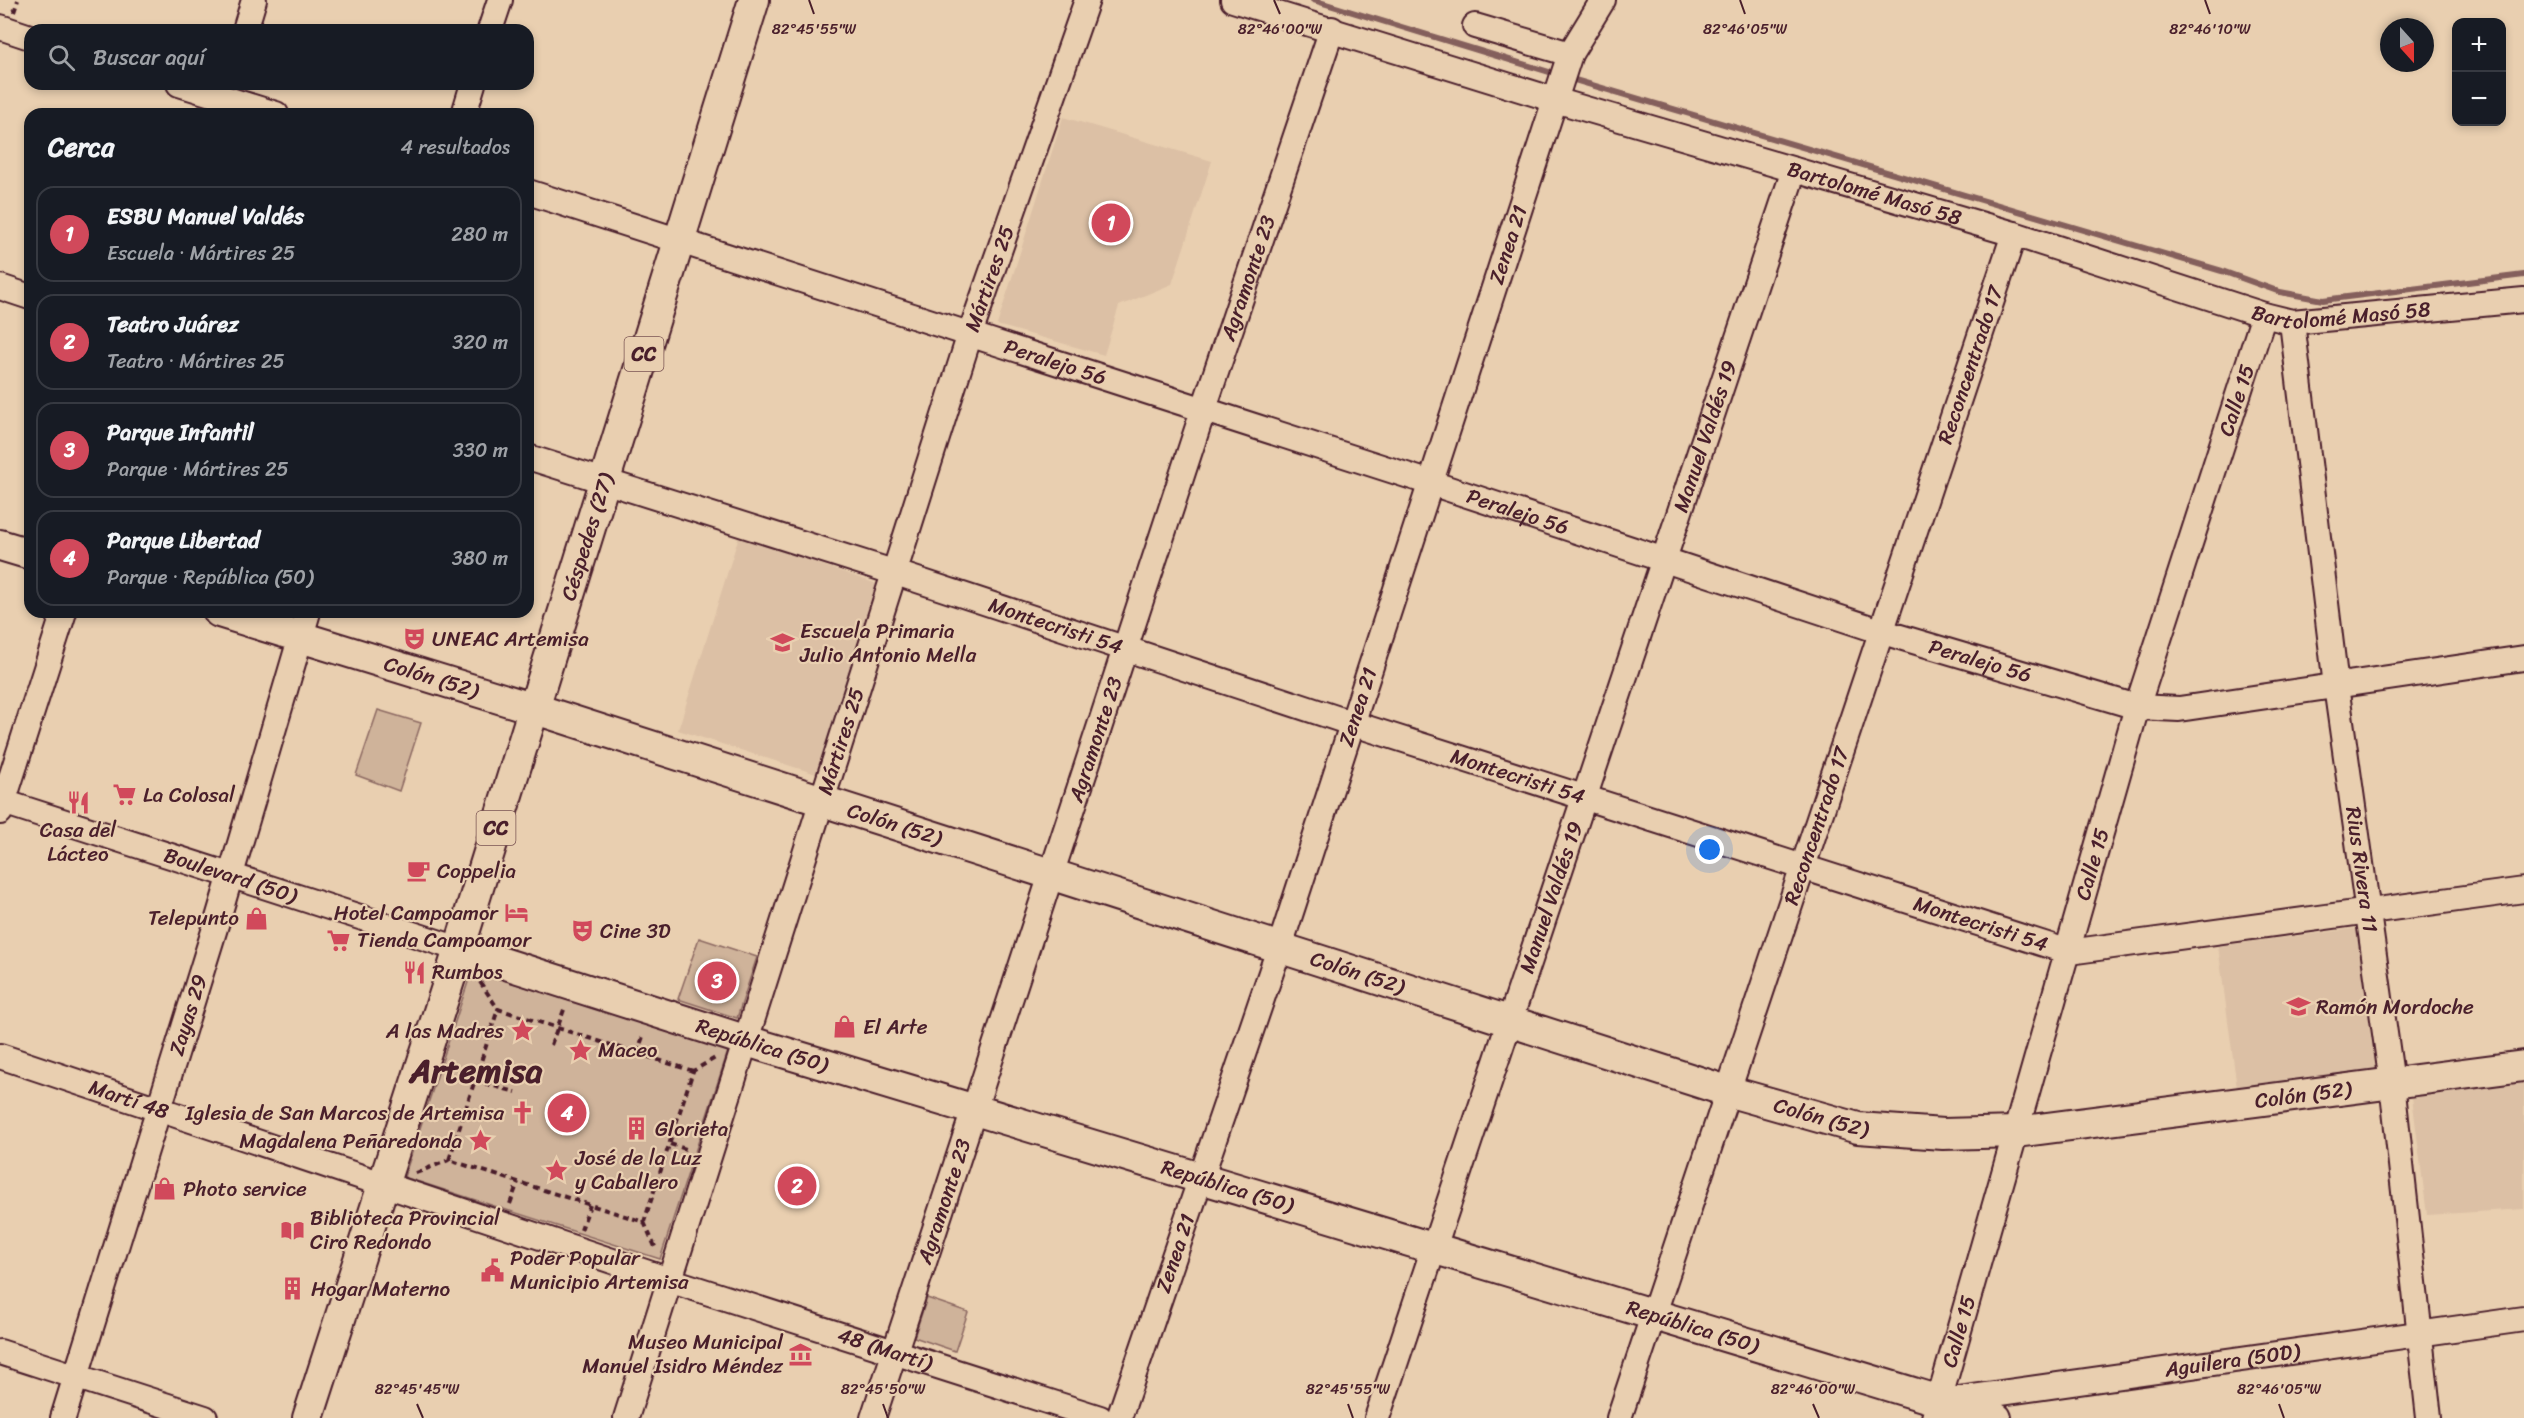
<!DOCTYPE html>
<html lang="es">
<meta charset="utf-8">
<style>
body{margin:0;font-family:Sriracha,sans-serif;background:#242831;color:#f1f3f6}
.controls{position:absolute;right:18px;top:18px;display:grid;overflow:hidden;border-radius:12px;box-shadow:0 3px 9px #0003}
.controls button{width:54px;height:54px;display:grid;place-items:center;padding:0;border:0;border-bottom:2px solid #363941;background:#171b24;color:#f1f3f6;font:30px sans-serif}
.compass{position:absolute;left:2380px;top:18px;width:54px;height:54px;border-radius:50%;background:#171b24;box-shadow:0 3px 9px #0003;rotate:159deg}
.you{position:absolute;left:1710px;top:850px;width:21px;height:21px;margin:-15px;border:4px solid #fff;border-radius:50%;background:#1a73e8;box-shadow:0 0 0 9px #1a73e833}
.badge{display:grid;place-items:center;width:39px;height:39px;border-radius:50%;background:#d1495b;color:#fff;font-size:20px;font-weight:700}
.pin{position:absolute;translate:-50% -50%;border:3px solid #fff;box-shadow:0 2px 6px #0006}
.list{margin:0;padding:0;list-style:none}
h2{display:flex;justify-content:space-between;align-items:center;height:78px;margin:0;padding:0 24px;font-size:26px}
h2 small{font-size:20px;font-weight:400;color:#9ea1a6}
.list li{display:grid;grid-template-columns:39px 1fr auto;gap:18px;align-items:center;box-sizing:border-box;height:96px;margin:0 12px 12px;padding:0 12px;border:2px solid #363941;border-radius:18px}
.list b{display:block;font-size:22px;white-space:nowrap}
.list p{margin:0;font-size:20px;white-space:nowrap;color:#9ea1a6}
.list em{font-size:20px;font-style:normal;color:#9ea1a6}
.icon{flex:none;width:33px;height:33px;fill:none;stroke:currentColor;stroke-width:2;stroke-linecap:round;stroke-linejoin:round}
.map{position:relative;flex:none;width:2524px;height:1418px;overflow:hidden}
.search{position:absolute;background:#171b24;box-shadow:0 3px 9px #0003;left:24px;top:24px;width:510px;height:66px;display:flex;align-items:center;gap:15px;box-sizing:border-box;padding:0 21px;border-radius:18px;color:#9ea1a6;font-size:22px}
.panel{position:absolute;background:#171b24;box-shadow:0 3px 9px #0003;left:24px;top:108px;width:510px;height:510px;border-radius:18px}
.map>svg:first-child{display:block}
.built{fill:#dcc0a5}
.green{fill:#cfb39a;stroke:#8c6962;stroke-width:1.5}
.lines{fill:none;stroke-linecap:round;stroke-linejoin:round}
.stream{stroke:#845f5b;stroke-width:6}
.minor-casing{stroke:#4a1f2b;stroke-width:28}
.major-casing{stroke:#4a1f2b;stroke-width:34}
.path{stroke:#4a1f2b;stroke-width:4;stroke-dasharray:6 4.5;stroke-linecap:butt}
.minor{stroke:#e9cfb0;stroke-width:24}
.major{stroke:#e9cfb0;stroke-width:30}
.ticks{fill:none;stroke:#4a1f2b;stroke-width:2}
.labels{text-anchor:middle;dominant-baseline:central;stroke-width:4.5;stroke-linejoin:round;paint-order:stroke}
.shield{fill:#e9cfb0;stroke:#7a5453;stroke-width:1.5}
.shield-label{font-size:20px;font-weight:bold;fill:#4a1f2b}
.street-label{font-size:21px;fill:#4a1f2b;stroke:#e9cfb0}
.poi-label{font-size:21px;fill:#4a1f2b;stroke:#e9cfb0;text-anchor:start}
.town-label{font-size:33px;font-weight:bold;fill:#4a1f2b;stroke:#e9cfb0}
.ticks-label{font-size:15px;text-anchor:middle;fill:#4a1f2b;stroke:#e9cfb0;stroke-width:4.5;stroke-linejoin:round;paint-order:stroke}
</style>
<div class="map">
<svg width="2524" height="1418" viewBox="0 0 2524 1418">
<rect width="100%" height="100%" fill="#e9cfb0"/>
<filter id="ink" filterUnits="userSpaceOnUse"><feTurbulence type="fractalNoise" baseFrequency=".0167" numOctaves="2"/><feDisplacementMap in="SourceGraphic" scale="12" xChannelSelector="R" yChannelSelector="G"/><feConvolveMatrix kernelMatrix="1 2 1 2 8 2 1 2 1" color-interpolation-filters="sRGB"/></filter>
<g filter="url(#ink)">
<path class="built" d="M1063 117 1212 161 1172 284 1119 306 1104 355 997 325Z
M739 536 877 584 816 774 678 730Z
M2360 928 2377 1069 2237 1088 2218 946Z
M2524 1083V1209L2427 1215 2412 1097Z"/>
<path class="green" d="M378 710 421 723 399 791 356 775Z
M699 938 757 957 737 1018 678 999Z
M472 970 728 1051 660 1259 404 1177Z
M927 1298 968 1312 955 1351 914 1337Z"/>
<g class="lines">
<path class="stream" d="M1313 0 1559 75
M1568 78 2222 271 2280 292 2323 300 2524 275"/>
<defs>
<g id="minor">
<path id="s1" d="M1233 0 1555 100 2014 234 2264 315 2292 322 2524 300"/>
<path d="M1475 26 1570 54"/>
<path d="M0 27 30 37"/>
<path d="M245 30 254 0"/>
<path d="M490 30 500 0"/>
<path d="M179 84 276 114"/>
<path d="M464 114 473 84"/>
<path id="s2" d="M528 192 1431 483 1883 632 2137 707 2179 709 2524 658"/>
<path d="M0 287 30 297"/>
<path id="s3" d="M2292 322 2336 686 2392 1083 2429 1418"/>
<path id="s4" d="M528 457 893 572 1351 723 2069 952 2524 890"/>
<path id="s5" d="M0 801 459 949"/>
<path d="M0 812 64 612"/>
<path id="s6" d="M0 1056 669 1280 1100 1418"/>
<path d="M0 1352 205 1418"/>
<path id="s7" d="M1944 1401 2524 1319"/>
<path id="s8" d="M63 1418 219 915 308 612"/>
<path id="s9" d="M626 1418 970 334 1087 0"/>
<path id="s10" d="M873 1418 1203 411 1332 29"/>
<path id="s11" d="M1119 1418 1280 946 1570 54 1603 0"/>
<path id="s12" d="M1377 1418 1794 170"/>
<path id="s13" d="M1619 1418 2014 234"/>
<path id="s14" d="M1934 1418 2137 707 2264 315"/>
</g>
<g id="major">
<path d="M0 545 30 554"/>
<path id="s15" d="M219 612 548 713 1727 1091 1858 1128 1943 1134 2017 1132 2524 1066"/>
<path id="s16" d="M459 949 763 1046 1996 1418"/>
<path id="s17" d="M308 1418 454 965 754 0"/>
</g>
</defs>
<use href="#minor" class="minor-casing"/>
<use href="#major" class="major-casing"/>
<path class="path" d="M14 12 18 0
M480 982 498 1009
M551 1045 565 1007
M637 1053 644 1034
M693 1071 498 1009 449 1160 644 1222 693 1071 717 1057
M444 1073 516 1092
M670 1144 689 1150
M416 1173 449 1160
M510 1204 518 1182
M644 1222 656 1249
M581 1230 590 1205"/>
<use href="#minor" class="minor"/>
<use href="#major" class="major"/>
</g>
</g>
<path class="ticks" d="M809 0 814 14M1274 0 1280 14M1740 0 1745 14M2205 0 2210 14M417 1404 423 1418M883 1404 888 1418M1348 1404 1353 1418M1813 1404 1819 1418M2279 1404 2284 1418"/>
<defs>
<symbol id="theatre-bare" viewBox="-9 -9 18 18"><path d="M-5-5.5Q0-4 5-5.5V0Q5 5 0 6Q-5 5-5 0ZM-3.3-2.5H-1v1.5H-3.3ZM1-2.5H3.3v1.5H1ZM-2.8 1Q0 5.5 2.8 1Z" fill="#d1495b" stroke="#e9cfb0" stroke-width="2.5" paint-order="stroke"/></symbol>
<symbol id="school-bare" viewBox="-9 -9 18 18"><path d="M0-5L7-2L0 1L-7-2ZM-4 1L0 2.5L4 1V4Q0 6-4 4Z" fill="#d1495b" stroke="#e9cfb0" stroke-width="2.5" paint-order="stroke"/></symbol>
<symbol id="supermarket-bare" viewBox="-9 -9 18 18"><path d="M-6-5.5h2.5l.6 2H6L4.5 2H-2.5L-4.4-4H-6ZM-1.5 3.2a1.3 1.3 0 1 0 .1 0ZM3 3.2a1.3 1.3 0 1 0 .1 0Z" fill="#d1495b" stroke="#e9cfb0" stroke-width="2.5" paint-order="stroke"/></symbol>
<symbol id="restaurant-bare" viewBox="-9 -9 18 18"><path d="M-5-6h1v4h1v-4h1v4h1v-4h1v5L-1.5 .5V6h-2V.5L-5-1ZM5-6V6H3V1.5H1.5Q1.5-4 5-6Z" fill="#d1495b" stroke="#e9cfb0" stroke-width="2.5" paint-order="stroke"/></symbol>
<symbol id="cafe-bare" viewBox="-9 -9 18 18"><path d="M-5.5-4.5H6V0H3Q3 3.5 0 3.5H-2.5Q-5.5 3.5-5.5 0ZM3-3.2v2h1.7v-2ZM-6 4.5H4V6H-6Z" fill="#d1495b" stroke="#e9cfb0" stroke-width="2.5" paint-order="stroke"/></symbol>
<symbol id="hotel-bare" viewBox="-9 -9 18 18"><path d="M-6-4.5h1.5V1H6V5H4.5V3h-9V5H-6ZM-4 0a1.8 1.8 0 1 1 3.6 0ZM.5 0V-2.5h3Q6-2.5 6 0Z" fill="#d1495b" stroke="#e9cfb0" stroke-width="2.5" paint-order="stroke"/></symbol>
<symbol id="shop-bare" viewBox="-9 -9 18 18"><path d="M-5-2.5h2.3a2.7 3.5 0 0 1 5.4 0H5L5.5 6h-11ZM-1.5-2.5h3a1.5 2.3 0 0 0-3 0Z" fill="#d1495b" stroke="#e9cfb0" stroke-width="2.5" paint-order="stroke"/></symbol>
<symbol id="sight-bare" viewBox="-9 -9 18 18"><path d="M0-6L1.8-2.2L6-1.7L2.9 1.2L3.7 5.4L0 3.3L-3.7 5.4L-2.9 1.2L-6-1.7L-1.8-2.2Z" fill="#d1495b" stroke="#e9cfb0" stroke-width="2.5" paint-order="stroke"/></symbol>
<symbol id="church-bare" viewBox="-9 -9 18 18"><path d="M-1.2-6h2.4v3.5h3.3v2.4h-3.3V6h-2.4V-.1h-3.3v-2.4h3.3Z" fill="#d1495b" stroke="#e9cfb0" stroke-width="2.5" paint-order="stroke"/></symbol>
<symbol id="building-bare" viewBox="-9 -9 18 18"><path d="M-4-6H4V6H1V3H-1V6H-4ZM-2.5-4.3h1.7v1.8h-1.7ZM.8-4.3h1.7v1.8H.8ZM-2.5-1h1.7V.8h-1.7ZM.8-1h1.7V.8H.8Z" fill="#d1495b" stroke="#e9cfb0" stroke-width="2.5" paint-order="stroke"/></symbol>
<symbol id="library-bare" viewBox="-9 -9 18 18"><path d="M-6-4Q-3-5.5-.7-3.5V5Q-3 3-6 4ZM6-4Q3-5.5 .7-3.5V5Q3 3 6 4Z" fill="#d1495b" stroke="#e9cfb0" stroke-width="2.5" paint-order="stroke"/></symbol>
<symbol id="civic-bare" viewBox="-9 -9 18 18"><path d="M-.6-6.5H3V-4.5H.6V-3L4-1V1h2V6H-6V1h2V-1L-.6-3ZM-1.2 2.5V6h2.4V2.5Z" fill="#d1495b" stroke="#e9cfb0" stroke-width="2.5" paint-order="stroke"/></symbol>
<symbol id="museum-bare" viewBox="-9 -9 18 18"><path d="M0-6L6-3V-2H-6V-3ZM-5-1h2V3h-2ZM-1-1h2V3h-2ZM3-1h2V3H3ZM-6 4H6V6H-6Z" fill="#d1495b" stroke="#e9cfb0" stroke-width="2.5" paint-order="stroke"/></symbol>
</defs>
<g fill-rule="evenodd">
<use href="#theatre-bare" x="398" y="622" width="33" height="33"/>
<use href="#school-bare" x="766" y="626" width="33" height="33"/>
<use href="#supermarket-bare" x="108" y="778" width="33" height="33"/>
<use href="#restaurant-bare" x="62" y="786" width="33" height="33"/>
<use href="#cafe-bare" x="402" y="854" width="33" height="33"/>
<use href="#hotel-bare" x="500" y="896" width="33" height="33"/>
<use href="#shop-bare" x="240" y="902" width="33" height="33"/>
<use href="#theatre-bare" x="566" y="914" width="33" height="33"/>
<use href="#supermarket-bare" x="322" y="924" width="33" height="33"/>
<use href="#restaurant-bare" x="398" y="956" width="33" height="33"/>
<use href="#school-bare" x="2282" y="990" width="33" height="33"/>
<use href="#shop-bare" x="828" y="1010" width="33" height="33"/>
<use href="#sight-bare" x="506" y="1014" width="33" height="33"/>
<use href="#sight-bare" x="564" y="1034" width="33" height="33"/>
<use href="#church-bare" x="506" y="1096" width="33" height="33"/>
<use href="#building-bare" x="620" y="1112" width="33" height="33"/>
<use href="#sight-bare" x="464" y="1124" width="33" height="33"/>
<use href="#sight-bare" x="540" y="1154" width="33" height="33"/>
<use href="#shop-bare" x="148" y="1172" width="33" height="33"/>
<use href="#library-bare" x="276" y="1214" width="33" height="33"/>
<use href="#civic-bare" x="476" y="1254" width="33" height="33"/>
<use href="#building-bare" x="276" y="1272" width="33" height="33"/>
<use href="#museum-bare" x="784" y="1338" width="33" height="33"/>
</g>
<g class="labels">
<g class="shield">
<rect x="624.5" y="337" width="39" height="34" rx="4.5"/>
<rect x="476.5" y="811" width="39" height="34" rx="4.5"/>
</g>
<g class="shield-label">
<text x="644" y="354">CC</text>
<text x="496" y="828">CC</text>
</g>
<g class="street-label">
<text stroke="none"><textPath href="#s1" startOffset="670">Bartolomé Masó 58</textPath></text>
<text stroke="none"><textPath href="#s11" startOffset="1236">Zenea 21</textPath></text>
<text stroke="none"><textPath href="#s9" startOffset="1196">Mártires 25</textPath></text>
<text stroke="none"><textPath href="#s10" startOffset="1200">Agramonte 23</textPath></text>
<text stroke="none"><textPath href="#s1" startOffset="1156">Bartolomé Masó 58</textPath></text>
<text stroke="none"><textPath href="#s2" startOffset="554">Peralejo 56</textPath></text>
<text stroke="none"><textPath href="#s13" startOffset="1110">Reconcentrado 17</textPath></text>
<text stroke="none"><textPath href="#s14" startOffset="1062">Calle 15</textPath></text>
<text stroke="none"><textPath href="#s12" startOffset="1035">Manuel Valdés 19</textPath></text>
<text stroke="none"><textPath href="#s2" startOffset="1040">Peralejo 56</textPath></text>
<text stroke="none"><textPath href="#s17" startOffset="924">Céspedes (27)</textPath></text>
<text stroke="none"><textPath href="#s4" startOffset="554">Montecristi 54</textPath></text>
<text stroke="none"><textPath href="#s2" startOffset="1526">Peralejo 56</textPath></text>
<text stroke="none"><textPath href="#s15" startOffset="222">Colón (52)</textPath></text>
<text stroke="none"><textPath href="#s11" startOffset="750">Zenea 21</textPath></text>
<text stroke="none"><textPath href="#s10" startOffset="714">Agramonte 23</textPath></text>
<text stroke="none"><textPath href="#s9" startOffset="710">Mártires 25</textPath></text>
<text stroke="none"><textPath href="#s4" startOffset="1040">Montecristi 54</textPath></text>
<text stroke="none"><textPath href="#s15" startOffset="708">Colón (52)</textPath></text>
<text stroke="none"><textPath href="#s13" startOffset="624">Reconcentrado 17</textPath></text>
<text stroke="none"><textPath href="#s14" startOffset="576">Calle 15</textPath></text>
<text stroke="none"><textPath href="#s3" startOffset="552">Rius Rivera 11</textPath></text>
<text stroke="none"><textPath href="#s5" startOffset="242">Boulevard (50)</textPath></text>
<text stroke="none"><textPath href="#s12" startOffset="549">Manuel Valdés 19</textPath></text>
<text stroke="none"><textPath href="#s4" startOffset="1526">Montecristi 54</textPath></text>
<text stroke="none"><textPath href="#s15" startOffset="1194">Colón (52)</textPath></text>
<text stroke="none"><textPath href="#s8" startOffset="422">Zayas 29</textPath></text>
<text stroke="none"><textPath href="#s16" startOffset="318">República (50)</textPath></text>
<text stroke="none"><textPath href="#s15" startOffset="2166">Colón (52)</textPath></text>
<text stroke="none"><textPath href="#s6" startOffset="136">Martí 48</textPath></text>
<text stroke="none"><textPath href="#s15" startOffset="1680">Colón (52)</textPath></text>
<text stroke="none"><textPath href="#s16" startOffset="804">República (50)</textPath></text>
<text stroke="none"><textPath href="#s10" startOffset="228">Agramonte 23</textPath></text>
<text stroke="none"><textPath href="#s11" startOffset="174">Zenea 21</textPath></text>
<text stroke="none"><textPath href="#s16" startOffset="1290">República (50)</textPath></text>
<text stroke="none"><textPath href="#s14" startOffset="90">Calle 15</textPath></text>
<text stroke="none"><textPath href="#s6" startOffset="932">48 (Martí)</textPath></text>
<text stroke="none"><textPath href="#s7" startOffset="291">Aguilera (50D)</textPath></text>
</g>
<g class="poi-label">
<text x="800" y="631">Escuela Primaria<tspan x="800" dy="24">Julio Antonio Mella</tspan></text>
<text x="432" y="639">UNEAC Artemisa</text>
<text x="143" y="795">La Colosal</text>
<text x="78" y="830" text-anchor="middle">Casa del<tspan x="78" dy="24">Lácteo</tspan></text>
<text x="437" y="871">Coppelia</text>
<text x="498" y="913" text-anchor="end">Hotel Campoamor</text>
<text x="239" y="918" text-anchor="end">Telepunto</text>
<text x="600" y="931">Cine 3D</text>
<text x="357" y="940">Tienda Campoamor</text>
<text x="432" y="972">Rumbos</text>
<text x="2316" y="1007">Ramón Mordoche</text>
<text x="863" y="1027">El Arte</text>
<text x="504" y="1031" text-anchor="end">A las Madres</text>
<text x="598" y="1050">Maceo</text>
<text x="504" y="1113" text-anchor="end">Iglesia de San Marcos de Artemisa</text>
<text x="655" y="1129">Glorieta</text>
<text x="462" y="1141" text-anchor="end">Magdalena Peñaredonda</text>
<text x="575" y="1158">José de la Luz<tspan x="575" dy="24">y Caballero</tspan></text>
<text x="183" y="1189">Photo service</text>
<text x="310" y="1218">Biblioteca Provincial<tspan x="310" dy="24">Ciro Redondo</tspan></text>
<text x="510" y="1258">Poder Popular<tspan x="510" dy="24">Municipio Artemisa</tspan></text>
<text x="311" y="1289">Hogar Materno</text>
<text x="783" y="1342" text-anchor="end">Museo Municipal<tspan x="783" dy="24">Manuel Isidro Méndez</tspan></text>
</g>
<g class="town-label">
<text x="476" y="1071">Artemisa</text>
</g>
</g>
<g class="ticks-label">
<text x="814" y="34">82°45'55"W</text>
<text x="1280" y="34">82°46'00"W</text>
<text x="1745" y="34">82°46'05"W</text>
<text x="2210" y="34">82°46'10"W</text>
<text x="417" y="1394">82°45'45"W</text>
<text x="883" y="1394">82°45'50"W</text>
<text x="1348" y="1394">82°45'55"W</text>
<text x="1813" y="1394">82°46'00"W</text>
<text x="2279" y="1394">82°46'05"W</text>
</g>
</svg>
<div class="controls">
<button>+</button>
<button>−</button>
</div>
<svg class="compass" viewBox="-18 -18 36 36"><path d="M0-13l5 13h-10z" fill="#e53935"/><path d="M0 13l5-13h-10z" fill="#9ea1a6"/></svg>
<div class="you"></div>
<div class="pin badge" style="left:1111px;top:223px">1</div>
<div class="pin badge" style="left:797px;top:1186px">2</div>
<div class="pin badge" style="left:717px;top:981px">3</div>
<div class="pin badge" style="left:567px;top:1113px">4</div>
<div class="search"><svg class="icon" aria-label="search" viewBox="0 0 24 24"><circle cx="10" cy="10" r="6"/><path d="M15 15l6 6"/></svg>Buscar aquí</div>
<section class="panel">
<h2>Cerca<small>4 resultados</small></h2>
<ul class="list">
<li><span class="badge">1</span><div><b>ESBU Manuel Valdés</b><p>Escuela · Mártires 25</p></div><em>280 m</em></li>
<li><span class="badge">2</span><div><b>Teatro Juárez</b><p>Teatro · Mártires 25</p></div><em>320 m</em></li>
<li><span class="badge">3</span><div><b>Parque Infantil</b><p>Parque · Mártires 25</p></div><em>330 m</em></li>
<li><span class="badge">4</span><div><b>Parque Libertad</b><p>Parque · República (50)</p></div><em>380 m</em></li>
</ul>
</section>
</div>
